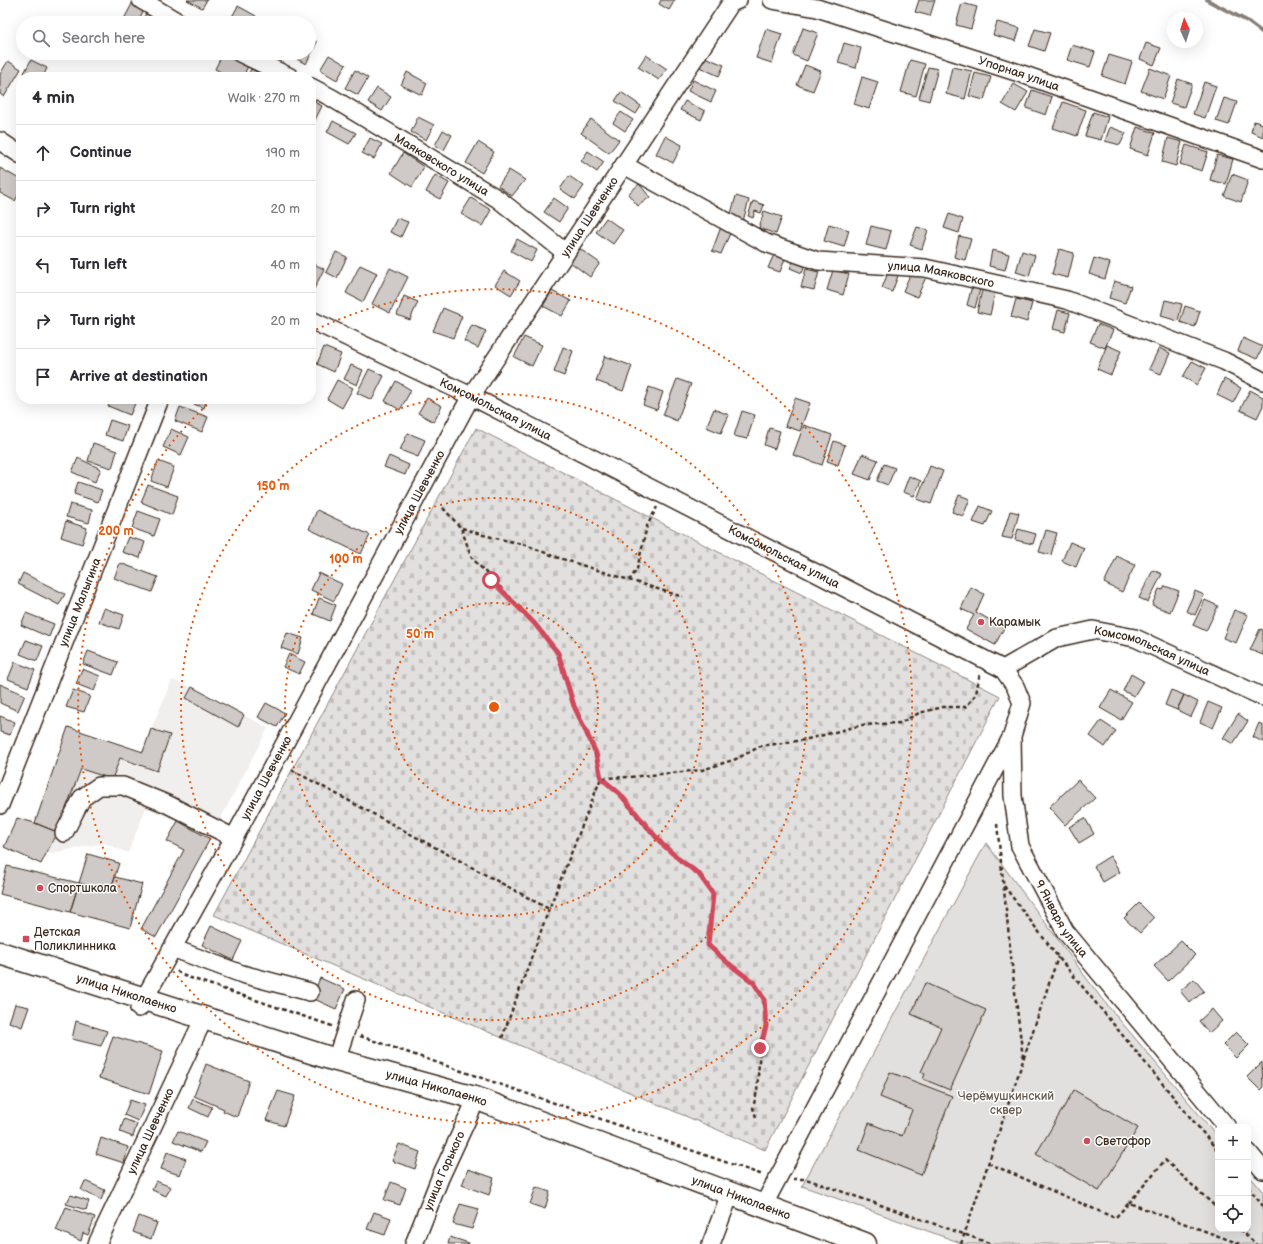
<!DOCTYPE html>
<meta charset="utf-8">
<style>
body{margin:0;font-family:"Balsamiq Sans",sans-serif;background:#f7f7f7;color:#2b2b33}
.controls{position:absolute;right:12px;bottom:12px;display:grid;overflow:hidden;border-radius:8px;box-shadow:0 4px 16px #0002}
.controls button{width:36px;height:36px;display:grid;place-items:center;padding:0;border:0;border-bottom:1px solid #e1e1e2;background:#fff;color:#2b2b33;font:20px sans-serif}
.compass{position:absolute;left:1167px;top:12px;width:36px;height:36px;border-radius:50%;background:#fff;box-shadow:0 4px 16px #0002;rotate:356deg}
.stop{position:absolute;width:12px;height:12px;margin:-9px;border:3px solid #d1495b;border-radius:50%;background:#fff}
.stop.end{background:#d1495b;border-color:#fff;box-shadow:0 1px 4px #0008}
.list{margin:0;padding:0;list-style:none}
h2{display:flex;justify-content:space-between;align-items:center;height:52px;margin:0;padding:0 16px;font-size:17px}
h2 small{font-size:13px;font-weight:400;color:#7c7c81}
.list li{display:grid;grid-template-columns:26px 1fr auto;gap:12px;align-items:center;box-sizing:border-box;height:56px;padding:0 16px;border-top:1px solid #e1e1e2}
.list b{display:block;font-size:15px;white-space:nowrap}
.list em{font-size:13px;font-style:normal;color:#7c7c81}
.icon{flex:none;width:22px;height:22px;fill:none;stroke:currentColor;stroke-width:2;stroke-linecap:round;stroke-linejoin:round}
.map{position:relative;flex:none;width:1263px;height:1244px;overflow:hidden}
.search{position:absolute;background:#fff;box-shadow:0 4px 16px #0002;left:16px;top:16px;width:300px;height:44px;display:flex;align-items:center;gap:10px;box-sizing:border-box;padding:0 14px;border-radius:22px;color:#7c7c81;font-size:15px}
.panel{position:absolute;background:#fff;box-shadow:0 4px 16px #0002;left:16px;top:72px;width:300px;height:332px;border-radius:16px}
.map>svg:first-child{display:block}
.built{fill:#f1efee}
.cemetery{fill:url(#cemetery-stones);stroke:#8e857e}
.green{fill:#e2e0de;stroke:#8e857e}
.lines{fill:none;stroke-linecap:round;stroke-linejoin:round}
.stream{stroke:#887e77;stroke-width:4}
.building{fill:#cfcac7;stroke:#3b2a1e}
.minor-casing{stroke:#3b2a1e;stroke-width:20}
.major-casing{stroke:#3b2a1e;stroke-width:25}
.path{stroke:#3b2a1e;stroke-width:2.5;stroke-dasharray:4 3;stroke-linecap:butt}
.minor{stroke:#fff;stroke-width:17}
.major{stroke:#fff;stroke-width:22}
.route{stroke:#d1495b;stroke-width:5}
.ring{fill:none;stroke:#e8590c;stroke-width:2;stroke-dasharray:2 4}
.poi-dot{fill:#d1495b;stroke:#fff;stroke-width:1.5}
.labels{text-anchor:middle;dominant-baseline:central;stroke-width:3;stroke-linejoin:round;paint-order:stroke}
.street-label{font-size:12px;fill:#3b2a1e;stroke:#fff}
.poi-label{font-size:12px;fill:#3b2a1e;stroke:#fff;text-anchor:start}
.park-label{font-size:12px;fill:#65584e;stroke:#fff}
.centre{fill:#e8590c;stroke:#fff;stroke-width:2}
.ring-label{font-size:12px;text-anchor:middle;font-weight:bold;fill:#e8590c;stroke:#fff;stroke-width:3;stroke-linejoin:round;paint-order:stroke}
</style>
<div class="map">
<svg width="1263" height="1244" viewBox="0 0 1263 1244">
<defs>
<pattern id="cemetery-stones" width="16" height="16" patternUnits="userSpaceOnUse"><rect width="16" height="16" fill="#e2e0de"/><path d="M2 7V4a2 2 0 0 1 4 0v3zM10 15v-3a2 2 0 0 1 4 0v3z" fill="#c3c0be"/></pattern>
</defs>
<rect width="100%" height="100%" fill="#fff"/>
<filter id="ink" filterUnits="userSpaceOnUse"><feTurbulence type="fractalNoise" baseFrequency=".025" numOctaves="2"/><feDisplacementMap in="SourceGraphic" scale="8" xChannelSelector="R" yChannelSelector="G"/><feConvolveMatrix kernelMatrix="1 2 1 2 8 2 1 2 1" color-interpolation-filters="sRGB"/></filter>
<g filter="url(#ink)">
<path class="built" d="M172 680 192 687 268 728 210 839 178 821 146 808 128 853 105 843 46 854 41 864 4 847 17 818 35 823 68 727 143 752 151 729Z"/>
<path class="cemetery" d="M476 428 1000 696 765 1150 214 915Z"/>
<path class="green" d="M986 843 1102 999 1218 1137V1229H1248V1174L1263 1192V1244H964L802 1186Z"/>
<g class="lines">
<path class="stream" d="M1207 0 1247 21 1263 33"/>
</g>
<path class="building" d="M187 0H207L202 8Z
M661 0H675L669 10 659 4Z
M919 0H935L930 16 915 12Z
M133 2 145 8 137 23H133L124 19Z
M962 3 977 7 971 29 956 25Z
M238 6 256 16 251 23 229 22Z
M147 12 161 20 159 23H140Z
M997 22 1020 28 1016 41 993 35Z
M803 28 818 33 807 61 793 55Z
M766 29 782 34 772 63 756 58Z
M1035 29 1050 33 1044 51 1029 46Z
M309 38 317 42 306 64 291 56 293 53H309Z
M844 43 861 48 856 68 838 63Z
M1146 43 1161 48 1154 65 1140 59Z
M1072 45 1095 52 1090 67 1067 60Z
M182 53H195L192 58Z
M223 53 248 66 243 77H230L215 69Z
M329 55 346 65 337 80 320 70Z
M646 55 667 69 659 80 638 67Z
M1109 55 1132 62 1125 84 1102 76Z
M702 56 724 65 719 76 697 66Z
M31 60 47 68 43 77H32L24 73Z
M910 60 925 64 916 96 901 92Z
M8 61 21 69 4 97 0 94V74Z
M805 65 821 71 813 91 797 85Z
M928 67 938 69 929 101 919 98Z
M952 67 972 71 965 99 946 94Z
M1150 68 1171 76 1163 99 1141 91Z
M251 69 266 76V77H247Z
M355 70 368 78 358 95 345 88Z
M407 72 427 83 422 95 401 85Z
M975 73 991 77 984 100 969 96Z
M862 77 878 82 869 109 854 104Z
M1178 79 1192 84 1184 107 1170 103Z
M693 80 716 91 711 102 688 91Z
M1204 82 1216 86 1205 118 1193 114Z
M1014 84 1028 92 1016 112 1002 104Z
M377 88 391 97 382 111 368 102Z
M1032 90 1052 97 1046 115 1026 108Z
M621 92 641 106 636 114 615 101Z
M1224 98 1237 102 1229 125 1216 121Z
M311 100 322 106 313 124 311 123Z
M685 101 705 111 701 120 680 110Z
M1063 102 1086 110 1077 136 1053 128Z
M621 112 633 120 625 131 613 123Z
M1093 112 1108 117 1101 140 1085 136Z
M418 117 434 125 426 140 411 132Z
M591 119 619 140 609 153 581 133Z
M333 121 356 133 349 144 327 132Z
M1254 121 1263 124V137L1251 132Z
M1110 127 1126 133 1120 145 1105 141Z
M1137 127 1155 133 1148 155 1130 149Z
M443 130 452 135 444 150 435 145Z
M665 136 682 145 673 163 656 154Z
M370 138 382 144 374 159 362 153Z
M1168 138 1182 142 1176 166 1162 162Z
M478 142 494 152 482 173 466 163Z
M1186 145 1208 152 1202 171 1180 164Z
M588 151 604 162 597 172 581 161Z
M403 153 424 167 412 187 391 173Z
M1217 155 1233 159 1226 184 1210 180Z
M0 168 21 180V190L15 201 0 193Z
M509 170 525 180 512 196 498 186Z
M1232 174 1248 180 1241 202 1224 196Z
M435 175 449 183 440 199 426 192Z
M569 176 584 186 575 199 560 189Z
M639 184 650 197 638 206 628 194Z
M736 196 749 200 743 221 730 217Z
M471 198 491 210 482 226 461 214Z
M554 198 568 208 559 222 544 212Z
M753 201 764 205 761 213 755 211 753 218 748 216Z
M764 211 782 217 776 234 759 228Z
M949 214 963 219 959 233 944 228Z
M397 218 408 222 401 237 390 232Z
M606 218 623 230 613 244 596 232Z
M829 224 849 230 844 247 824 241Z
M871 226 891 231 886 250 866 245Z
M721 227 731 231 721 254 712 251Z
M917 227 928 230 922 249 910 245Z
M959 236 971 239 965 260 954 257Z
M517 239 537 250 531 262 511 251Z
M580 249 600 263 590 277 570 262Z
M1059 249 1074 253 1068 278 1052 274Z
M992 250 1009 254 1005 270 989 266Z
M1022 251 1035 255 1029 276 1016 272Z
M336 252 347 257 337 278 326 272Z
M775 252 786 256 780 272 768 268Z
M795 257 806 261 802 273 790 268Z
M1094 258 1110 263 1105 279 1089 274Z
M312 263 324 269 314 289 311 287Z
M360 265 377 273 363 302 346 293Z
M390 268 408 277 390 313 372 304Z
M913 268 927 275 917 297 903 291Z
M806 269 819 272 814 290 801 287Z
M833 270 849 274 843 295 827 290Z
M889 270 899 273 892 292 882 288Z
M504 271 520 281 511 295 495 285Z
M1114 281 1131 286 1125 303 1109 298Z
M972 286 980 289 975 308 967 305Z
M982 290 995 293 990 315 977 312Z
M552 291 571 301 562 316 543 306Z
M404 296 418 302 410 320 397 315Z
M1016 299 1032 303 1027 322 1011 317Z
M1165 300 1182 304 1178 321 1161 316Z
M1185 306 1200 311 1195 327 1180 322Z
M443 308 462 316 453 338 433 331Z
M1058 310 1070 313 1065 332 1053 329Z
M1098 324 1113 330 1105 348 1090 342Z
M472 325 486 331 478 348 464 341Z
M524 337 542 345 532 366 514 357Z
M1243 338 1263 347 1257 359 1238 351Z
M1107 345 1121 351 1111 375 1097 369Z
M324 347 341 354 334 372 317 364Z
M563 347 573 351 564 376 554 372Z
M1159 348 1170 353 1161 374 1149 369Z
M605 356 632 366 623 391 596 381Z
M1192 361 1206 368 1197 385 1183 377Z
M351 365 363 370 357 385 344 379Z
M369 369 384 376 372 400 357 393Z
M677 379 691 384 677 421 663 415Z
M1224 379 1241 388 1233 403 1217 395Z
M337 380 353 388 342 408 327 399Z
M396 381 411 390 400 410 385 401Z
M649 387 663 392 657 410 643 405Z
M1250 390 1263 397V406L1257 418 1240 410Z
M427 398 442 406 434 422 418 413Z
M795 398 810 403 800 431 785 426Z
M110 399H137L130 415 108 406Z
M181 399H207L204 408Z
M180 407 208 417 202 432 175 421Z
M714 409 729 415 721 433 706 427Z
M742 411 755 415 747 439 734 436Z
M110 420 128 426 123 441 105 435Z
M804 425 832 435 822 465 793 455Z
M769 428 780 431 775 449 764 445Z
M171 429 189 437 181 455 163 447Z
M408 433 425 440 418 457 400 450Z
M834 441 845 445 838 465 827 461Z
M93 443 117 451 112 468 88 461Z
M862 454 878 460 870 480 854 474Z
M389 456 409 465 405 475 384 467Z
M78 458 101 469 95 482 72 472Z
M158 461 174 467 167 487 151 481Z
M884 464 895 468 888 485 877 481Z
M930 466 943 471 931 504 917 499Z
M909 476 921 481 914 496 903 492Z
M78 482 102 490 98 502 74 494Z
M148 485 178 496 172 515 141 502Z
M959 495 970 499 963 516 952 512Z
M70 504 92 510 89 523 66 517Z
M980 506 992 511 985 526 973 522Z
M317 510 370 535 361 554 309 529Z
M138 511 160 519 154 536 132 528Z
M1010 511 1019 513 1012 539 1002 537Z
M66 521 87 528 82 544 61 537Z
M1018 529 1036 534 1033 544 1015 540Z
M1046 530 1057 533 1051 555 1039 552Z
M128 537 145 542 140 558 122 552Z
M1070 542 1084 548 1076 567 1062 561Z
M1117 556 1135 565 1122 592 1104 583Z
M120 563 158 577 152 592 114 578Z
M1153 570 1162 574 1148 602 1139 598Z
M23 573 65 594 59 605 18 584Z
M319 573 342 584 334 601 311 590Z
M1165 586 1179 591 1170 612 1152 605 1159 589 1163 590Z
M971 587 984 594 976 612 1004 628 995 645 966 629 974 615 961 609Z
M1195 591 1204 595 1195 615 1186 611Z
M319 598 336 605 330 621 313 614Z
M1205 600 1218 606 1206 631 1193 625Z
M104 608 124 615 119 629 99 622Z
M1234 610 1248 615 1236 643 1223 638Z
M26 613 54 624 49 637 21 625Z
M1260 629 1263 630V655L1250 650Z
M287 633 303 638 298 654 281 648Z
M26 640 43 646 37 661 20 654Z
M88 651 118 662 113 675 83 664Z
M289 654 305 662 299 674 283 667Z
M15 662 35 670 28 687 8 679Z
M82 669 100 676 94 691 76 684Z
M1131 674 1143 681 1134 696 1123 691Z
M0 684 25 695 18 711 0 703Z
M192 687 244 715 238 727 186 698Z
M73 690 90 696 84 712 66 707Z
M1111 690 1132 702 1121 720 1100 708Z
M1171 690 1184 695 1177 710 1165 705Z
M1184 695 1198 702 1191 717 1177 710Z
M1208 702 1222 708 1213 728 1200 722Z
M266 703 285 713 277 727 258 717Z
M1238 714 1248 721 1233 744 1223 738Z
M0 716 15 722 10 735 0 732Z
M1101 721 1116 731 1105 747 1090 736Z
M1259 723 1263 725V742L1253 737Z
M68 727 143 752 151 729 170 735 157 771 120 758 112 779 81 769 57 832 35 823Z
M1078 780 1095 798 1065 825 1049 807Z
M17 818 35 823 57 832 41 864 4 847Z
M1085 818 1094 834 1079 843 1069 827Z
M178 821 210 839 156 937 141 929 184 850 167 841Z
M88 854 119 863 110 892 79 883Z
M1110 856 1120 872 1103 882 1094 866Z
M7 866 79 883 70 912 0 894Z
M115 877 142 884 130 928 70 912 79 883 110 892Z
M1139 903 1154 918 1140 933 1124 918Z
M211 926 242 941 233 960 202 945Z
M1181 941 1195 955 1168 981 1154 966Z
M320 978 345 989 336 1009 312 998Z
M1194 979 1204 991 1190 1003 1180 991Z
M925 983 986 1010 950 1090 923 1079 925 1074 921 1072 941 1027 911 1014Z
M15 1004 29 1007 22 1027 9 1022Z
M1212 1009 1222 1021 1209 1033 1199 1021Z
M76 1021 107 1031 101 1046 72 1039Z
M1236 1032 1249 1045 1236 1058 1223 1045Z
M113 1036 163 1051 149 1094 99 1078Z
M1262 1062 1263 1087 1260 1090 1247 1077Z
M206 1064 249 1081 237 1117 223 1111 224 1109 194 1096Z
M890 1072 952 1096 921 1175 859 1150 869 1123 902 1136 912 1110 880 1097Z
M1074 1090 1138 1128 1099 1191 1036 1154Z
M278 1091 295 1096 284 1126 266 1120Z
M193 1099 212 1107 208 1117 189 1108Z
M130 1100 145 1105 138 1121 124 1115Z
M124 1119 137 1124 133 1137 120 1132Z
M178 1131 206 1142 201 1152 173 1141Z
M101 1138 128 1147 124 1163 96 1154Z
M399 1144 420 1152 415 1169 392 1161Z
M167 1152 186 1159 180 1175 161 1169Z
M468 1169 494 1178 489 1195 462 1185Z
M85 1181 105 1190 101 1200 81 1190Z
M156 1181 171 1187 166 1196 152 1190Z
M391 1182 406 1188 400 1205 384 1200Z
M536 1187 550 1192 545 1209 530 1204Z
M71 1195 89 1201 86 1210 66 1204Z
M460 1204 479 1209 472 1229 453 1224Z
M66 1207 95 1217 88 1235 83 1233 81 1241 56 1230Z
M374 1212 391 1218 385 1235 367 1229Z
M139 1216 157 1223 151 1239 133 1232Z
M450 1237 469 1243V1244H448Z"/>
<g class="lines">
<defs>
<g id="minor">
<path d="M141 0 180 23"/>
<path id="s1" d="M772 0 817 8 1019 73 1263 159"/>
<path d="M240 53 290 77"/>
<path id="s2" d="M311 87 332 98 498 199 566 253"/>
<path d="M0 141 21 155"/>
<path id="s3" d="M624 165 766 243 818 261 925 268 1067 300 1224 361 1263 381"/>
<path id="s4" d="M311 320 471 396 1003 669 1057 638 1093 630 1135 638 1263 697"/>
<path id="s5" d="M1003 669 1015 686 1022 703 1012 736 1013 796 1020 846 1065 931 1227 1127"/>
<path id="s6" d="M0 805 160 399"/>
<path d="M64 833 82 798 99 786H123L167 804 234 838"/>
<path d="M172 948 242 974 310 992"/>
<path id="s7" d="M139 1008 234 838 471 396 731 3 738 0"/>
<path d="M336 1060 356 1000"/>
<path d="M1248 1152 1263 1170"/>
<path d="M763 1206 1011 738"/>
<path id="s8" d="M97 1244 204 1018"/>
<path id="s9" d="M414 1244 440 1178 471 1111 475 1098"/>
<path d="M711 1244 730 1194"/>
</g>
<g id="major">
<path id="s10" d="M0 953 336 1060 475 1098 865 1244"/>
</g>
</defs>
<use href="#minor" class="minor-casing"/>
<use href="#major" class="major-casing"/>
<path class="path" d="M443 508 461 528 472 558 534 623 558 653 574 706 595 753 601 778 620 794 640 820 662 844 680 860 699 874 713 894 708 945 728 963 754 983 764 999 766 1026 760 1048 757 1091 753 1108 757 1120
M462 528 483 535 526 545 556 557 683 597
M629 581 637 569 647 526 657 507
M292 770 549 909
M997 824 1013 975 1023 1058
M1004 886 1058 957 1218 1151
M177 971 182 975 332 1026
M360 1036 763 1175
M502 1038 549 909 601 778 630 777 702 770 736 759 761 746 804 740 862 725 900 723 919 713 943 707H966L976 694 980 673
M988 1163 1115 1218 1129 1203 1240 1244
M793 1179H806L992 1244
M1248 1187 1263 1206
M1129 1203 1165 1160 1218 1209
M1240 1229 1256 1244
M961 1244 1058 957"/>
<use href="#minor" class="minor"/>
<use href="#major" class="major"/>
</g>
</g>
<g class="lines" filter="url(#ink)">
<path class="route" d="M491 580 534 623 558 653 574 706 596 753 601 778 620 794 662 844 680 860 699 874 713 894 708 945 728 963 754 983 764 999 766 1026 760 1048"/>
</g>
<g class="ring">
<circle cx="494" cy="707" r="104"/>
<circle cx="494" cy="707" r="209"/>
<circle cx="494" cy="707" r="313"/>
<path d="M311 332A417 417 0 1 1 212 400"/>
</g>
<g class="poi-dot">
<circle cx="981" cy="622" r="4"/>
<circle cx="40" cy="888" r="4"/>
<rect x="22" y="935" width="8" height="8" rx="2"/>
<circle cx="1087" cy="1141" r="4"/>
</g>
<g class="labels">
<g class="street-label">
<text stroke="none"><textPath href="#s1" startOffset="258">Упорная улица</textPath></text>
<text stroke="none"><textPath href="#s2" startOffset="152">Маяковского улица</textPath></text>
<text stroke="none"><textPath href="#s7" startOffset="911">улица Шевченко</textPath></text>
<text stroke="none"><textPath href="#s3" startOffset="341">улица Маяковского</textPath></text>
<text stroke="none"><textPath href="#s4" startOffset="205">Комсомольская улица</textPath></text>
<text stroke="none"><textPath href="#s7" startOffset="587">улица Шевченко</textPath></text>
<text stroke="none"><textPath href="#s4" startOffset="529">Комсомольская улица</textPath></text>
<text stroke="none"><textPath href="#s6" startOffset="218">улица Малыгина</textPath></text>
<text stroke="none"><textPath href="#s4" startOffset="937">Комсомольская улица</textPath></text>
<text stroke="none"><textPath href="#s7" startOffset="263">улица Шевченко</textPath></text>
<text stroke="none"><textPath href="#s5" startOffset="268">9 Января улица</textPath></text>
<text stroke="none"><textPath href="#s10" startOffset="133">улица Николаенко</textPath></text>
<text stroke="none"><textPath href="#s10" startOffset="457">улица Николаенко</textPath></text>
<text stroke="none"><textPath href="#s8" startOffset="125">улица Шевченко</textPath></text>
<text stroke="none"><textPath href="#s9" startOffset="79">улица Горького</textPath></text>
<text stroke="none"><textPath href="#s10" startOffset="781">улица Николаенко</textPath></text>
</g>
<g class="poi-label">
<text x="989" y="622">Карамык</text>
<text x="48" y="888">Спортшкола</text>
<text x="34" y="932">Детская<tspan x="34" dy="14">Поликлинника</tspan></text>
<text x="1095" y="1141">Светофор</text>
</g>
<g class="park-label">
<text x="1006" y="1096">Черёмушкинский<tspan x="1006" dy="14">сквер</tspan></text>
</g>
</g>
<circle cx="494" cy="707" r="6" class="centre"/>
<g class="ring-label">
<text x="273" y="490">150 m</text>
<text x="116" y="535">200 m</text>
<text x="346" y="563">100 m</text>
<text x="420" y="638">50 m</text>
</g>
</svg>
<div class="controls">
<button>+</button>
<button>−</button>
<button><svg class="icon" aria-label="locate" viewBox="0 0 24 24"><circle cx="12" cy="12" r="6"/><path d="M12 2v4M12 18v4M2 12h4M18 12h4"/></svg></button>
</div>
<svg class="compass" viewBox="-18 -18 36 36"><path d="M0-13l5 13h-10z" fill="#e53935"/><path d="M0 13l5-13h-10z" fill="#7c7c81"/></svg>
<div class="stop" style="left:491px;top:580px"></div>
<div class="stop end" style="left:760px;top:1048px"></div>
<div class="search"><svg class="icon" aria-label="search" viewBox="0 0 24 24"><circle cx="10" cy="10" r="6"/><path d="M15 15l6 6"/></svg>Search here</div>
<section class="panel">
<h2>4 min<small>Walk · 270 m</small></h2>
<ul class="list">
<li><svg class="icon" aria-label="ahead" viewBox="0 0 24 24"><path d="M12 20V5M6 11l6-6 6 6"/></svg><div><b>Continue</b></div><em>190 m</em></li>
<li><svg class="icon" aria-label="right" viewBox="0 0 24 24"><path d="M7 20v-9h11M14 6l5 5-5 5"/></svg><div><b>Turn right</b></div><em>20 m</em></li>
<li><svg class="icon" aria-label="left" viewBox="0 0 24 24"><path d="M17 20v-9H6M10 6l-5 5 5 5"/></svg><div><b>Turn left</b></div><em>40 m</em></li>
<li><svg class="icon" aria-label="right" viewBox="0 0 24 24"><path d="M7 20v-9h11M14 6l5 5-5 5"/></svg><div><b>Turn right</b></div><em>20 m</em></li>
<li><svg class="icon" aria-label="arrive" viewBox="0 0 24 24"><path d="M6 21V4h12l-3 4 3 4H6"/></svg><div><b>Arrive at destination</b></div></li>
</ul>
</section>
</div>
